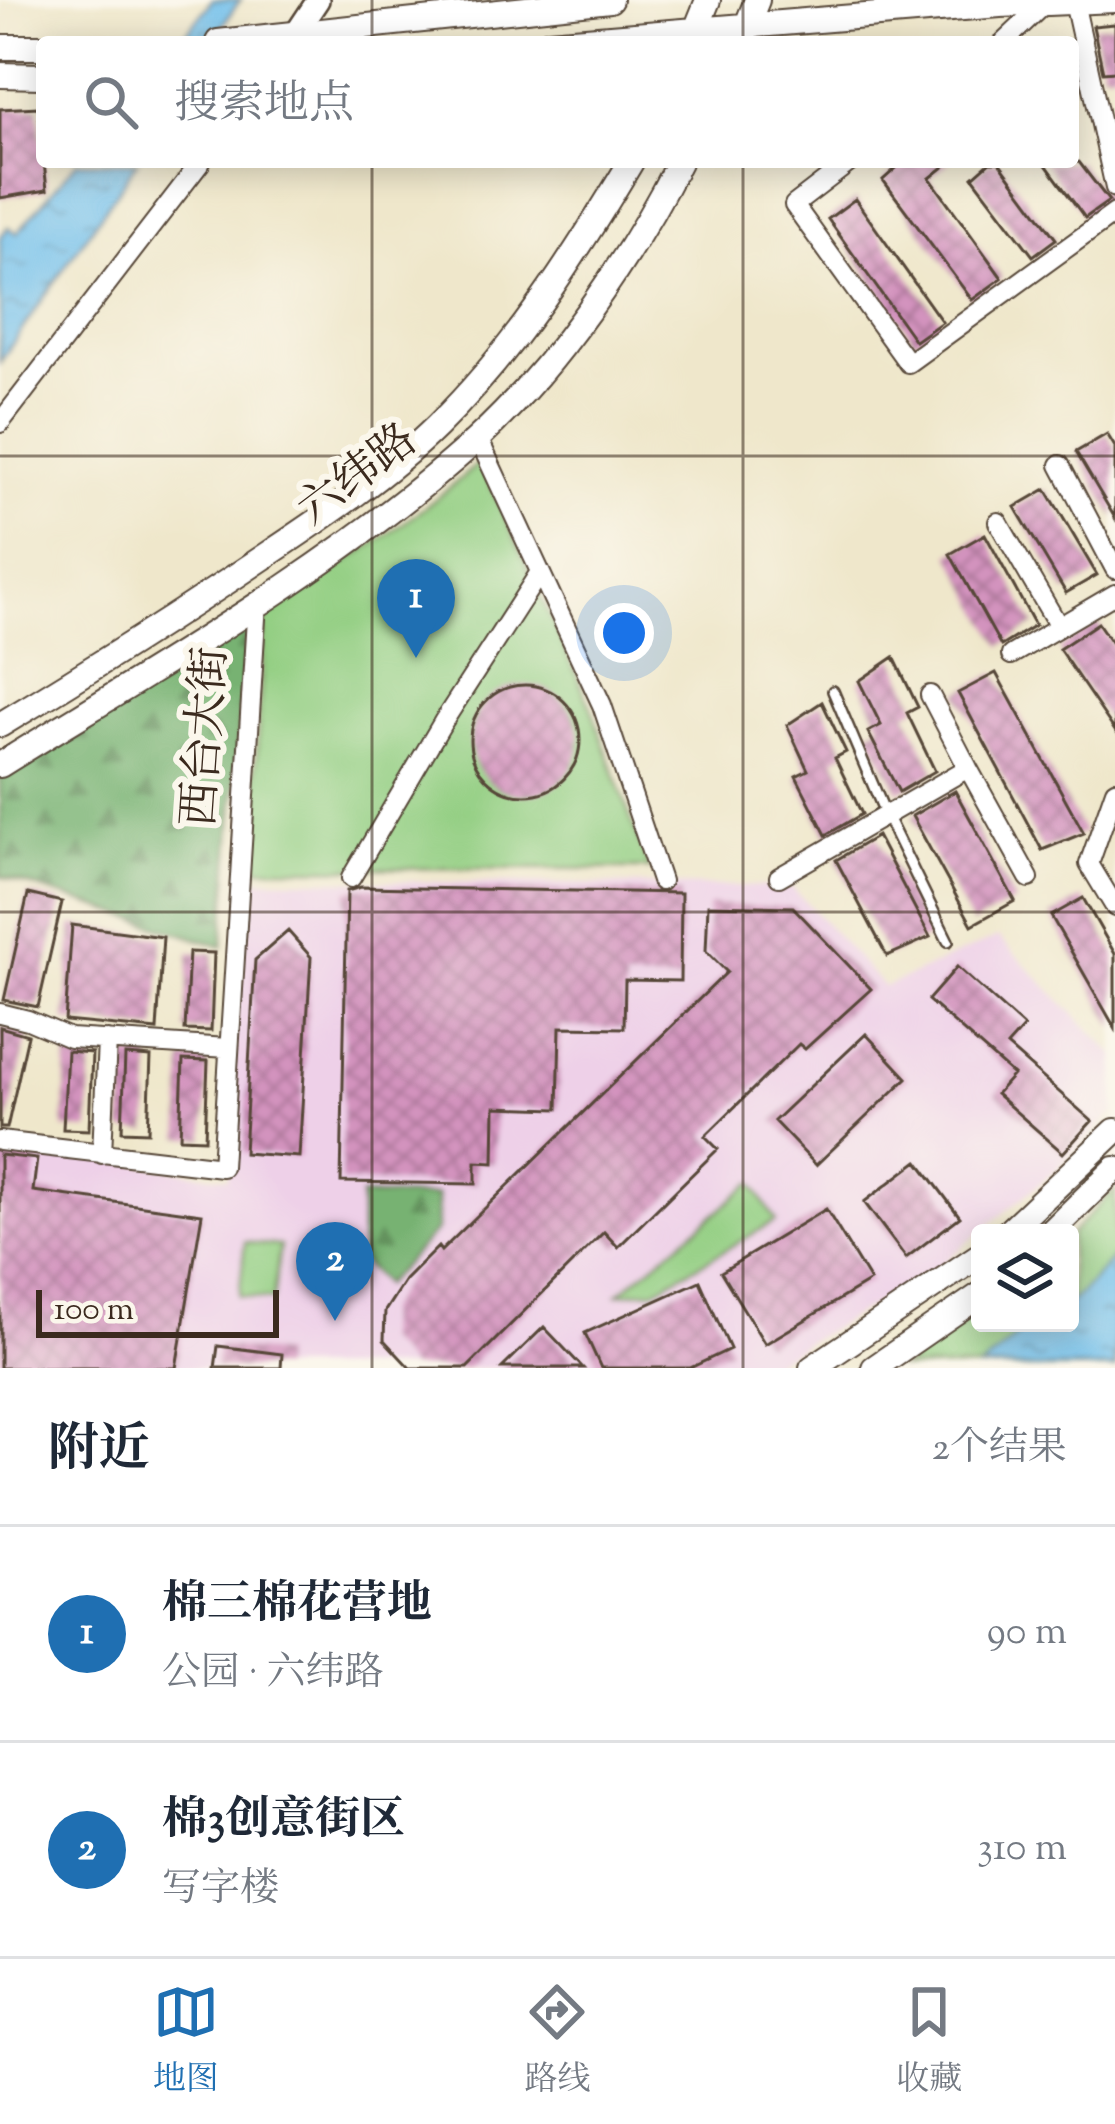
<!DOCTYPE html>
<html lang="zh">
<meta charset="utf-8">
<style>
body{margin:0;font-family:"Sorts Mill Goudy","Noto Serif SC",serif;background:#f2f2f3;color:#1f2937}
.controls{position:absolute;right:36px;bottom:36px;display:grid;overflow:hidden;border-radius:12px;box-shadow:0 6px 30px #0003}
.controls button{width:108px;height:108px;display:grid;place-items:center;padding:0;border:0;border-bottom:3px solid #e0e1e3;background:#fff;color:#1f2937;font:60px sans-serif}
.scale{position:absolute;left:36px;bottom:30px;width:243px;box-sizing:border-box;padding-left:12px;border:6px solid #3b2a1e;border-top:0;font-size:33px;line-height:42px;white-space:nowrap;color:#3b2a1e;-webkit-text-stroke:9px #fbf7ec;paint-order:stroke}
.you{position:absolute;left:624px;top:633px;width:42px;height:42px;margin:-30px;border:9px solid #fff;border-radius:50%;background:#1a73e8;box-shadow:0 0 0 18px #1a73e833}
.badge{display:grid;place-items:center;width:78px;height:78px;border-radius:50%;background:#1f6fb2;color:#fff;font-size:39px;font-weight:700}
.pin{position:absolute;translate:-50% -99px;filter:drop-shadow(0 3px 6px #0008)}
.pin::after{content:'';position:absolute;top:63px;width:42px;height:36px;background:inherit;clip-path:polygon(0 0,100% 0,50% 100%)}
.list{margin:0;padding:0;list-style:none}
h2{display:flex;justify-content:space-between;align-items:center;height:156px;margin:0;padding:0 48px;font-size:51px}
h2 small{font-size:39px;font-weight:400;color:#747a83}
.list li{display:grid;grid-template-columns:78px 1fr auto;gap:36px;align-items:center;box-sizing:border-box;height:216px;padding:0 48px;border-top:3px solid #e0e1e3}
.list b{display:block;font-size:45px;white-space:nowrap}
.list p{margin:0;font-size:39px;white-space:nowrap;color:#747a83}
.list em{font-size:39px;font-style:normal;color:#747a83}
.icon{flex:none;width:66px;height:66px;fill:none;stroke:currentColor;stroke-width:2;stroke-linecap:round;stroke-linejoin:round}
.map{position:relative;flex:none;width:1115px;height:1368px;overflow:hidden}
.search{position:absolute;background:#fff;box-shadow:0 6px 30px #0003;left:36px;right:36px;top:36px;height:132px;display:flex;align-items:center;gap:30px;box-sizing:border-box;padding:0 42px;border-radius:12px;color:#747a83;font-size:45px}
.sheet{height:588px;background:#fff}
nav{display:flex;justify-content:space-around;align-items:center;box-sizing:border-box;height:168px;border-top:3px solid #e0e1e3;background:#fff;font-size:33px;color:#747a83}
nav a{display:grid;justify-items:center;gap:6px}
nav .on{color:#1f6fb2}
.map>svg:first-child{display:block}
.built{fill:#eed0e8}
.forest{fill:url(#forest-firs);stroke:#596e48;stroke-width:3}
.park{fill:#94cf84;stroke:#687c51;stroke-width:3}
.water{fill:url(#water-ripples);stroke:#567484;stroke-width:3}
.building{fill:url(#building-cross-hatch)}
.lines{fill:none;stroke-linecap:round;stroke-linejoin:round}
.service-casing{stroke:#564638;stroke-width:14}
.minor-casing{stroke:#564638;stroke-width:22}
.tertiary-casing{stroke:#564638;stroke-width:26}
.secondary-casing{stroke:#564638;stroke-width:28}
.service{stroke:#fff;stroke-width:9}
.minor{stroke:#fff;stroke-width:18}
.tertiary{stroke:#fff;stroke-width:21}
.secondary{stroke:#fff;stroke-width:24}
.grid{fill:none;stroke:#3b2a1e;stroke-width:3;stroke-opacity:0.55}
.labels{text-anchor:middle;dominant-baseline:central;stroke-width:12;stroke-linejoin:round;paint-order:stroke}
.street-label{font-size:45px;fill:#3b2a1e;stroke:#fbf7ec}
</style>
<div class="map">
<svg width="1115" height="1368" viewBox="0 0 1115 1368">
<defs>
<pattern id="forest-firs" width="22" height="20" patternUnits="userSpaceOnUse" patternTransform="scale(3)"><rect width="22" height="20" fill="#77b272"/><path d="M5 1l3.5 6h-7zM16 11l3.5 6h-7z" fill="#63915d"/></pattern>
<pattern id="water-ripples" width="26" height="14" patternUnits="userSpaceOnUse" patternTransform="scale(3)"><rect width="26" height="14" fill="#71bfeb"/><path d="M2 4q2-2 4 0t4 0M15 11q2-2 4 0t4 0" fill="none" stroke="#5e9bbe"/></pattern>
<pattern id="building-cross-hatch" width="8" height="8" patternUnits="userSpaceOnUse" patternTransform="scale(3)"><rect width="8" height="8" fill="#d393be"/><path d="M0 0l8 8M0 8l8-8" fill="none" stroke="#ac789a"/></pattern>
</defs>
<rect width="100%" height="100%" fill="#fbf7ec"/>
<filter id="ink" filterUnits="userSpaceOnUse"><feTurbulence type="fractalNoise" baseFrequency=".00833" numOctaves="2"/><feDisplacementMap in="SourceGraphic" scale="24" xChannelSelector="R" yChannelSelector="G"/><feConvolveMatrix kernelMatrix="1 2 1 2 8 2 1 2 1" color-interpolation-filters="sRGB"/></filter>
<filter id="wash" filterUnits="userSpaceOnUse"><feTurbulence type="fractalNoise" baseFrequency=".004" numOctaves="4" result="noise"/><feDisplacementMap in="SourceGraphic" scale="48" xChannelSelector="R" yChannelSelector="G"/><feGaussianBlur stdDeviation="2.7" result="paint"/><feColorMatrix in="noise" values="0 0 0 0 0 0 0 0 0 0 0 0 0 0 0 0 0 1.4 0 .05"/><feComposite in="paint" operator="in"/></filter>
<g filter="url(#wash)">
<rect width="100%" height="100%" fill="#efe7cb"/>
<path class="built" d="M241 879 792 887 884 987 998 937 1115 1055V1112L1055 1171 933 1271 762 1368H0V1144L228 1178Z"/>
<path class="forest" d="M247 626 223 947 0 876V779Z
M361 1196H437V1230L384 1285 361 1261Z"/>
<path class="park" d="M480 462 590 705 649 869 250 868 265 611C342 567 413 521 480 462Z
M752 1183 776 1221 654 1290 618 1294Z
M1115 1189V1368H901L980 1311V1323H1070V1235Z
M245 1242 280 1246 273 1300 239 1296Z"/>
<path class="water" d="M212 0H240L211 42H180Z
M77 162H137L0 362V238L8 227 17 233Z
M1115 1256V1368H980L1033 1323H1070V1299L1073 1301Z"/>
<g id="blocks">
<path class="building" d="M1115 24V71L1103 72 1093 26Z
M38 107 47 190 0 198V109Z
M903 162H950L930 178 1002 278 972 300 883 180Z
M990 162H999L1056 239 1033 256 973 177Z
M1044 162H1079L1109 201 1085 218Z
M855 199 942 322 915 341 828 219Z
M1107 434 1115 447V518L1076 452Z
M1046 489 1097 575 1066 593 1015 507Z
M985 534 1035 625 1001 646 950 554Z
M1098 623 1115 648V731L1059 649Z
M894 657 918 707 907 713 935 771 899 792 868 732 881 725 859 681Z
M996 673 1084 833 1042 850 958 693Z
M470 740a55 55 0 1 1 110 0a55 55 0 1 1-110 0Z
M822 702 846 752 835 758 862 814 826 835 796 776 808 770 787 725Z
M955 791 1015 901 972 925 912 816Z
M877 836 930 937 887 956 836 860Z
M361 887 681 893 680 981 625 980 624 1028 560 1027 558 1109 495 1107 494 1163 476 1162V1184L341 1182 347 891Z
M28 894 62 902 38 1007 4 1000Z
M1083 898 1115 954V1028L1051 916Z
M708 905 793 907 871 989 805 1049 799 1044 705 1136 718 1149 618 1247 604 1232 467 1368H410L384 1340 385 1311 405 1280 438 1247 441 1251 727 972 706 951Z
M72 925 163 937 157 1030 65 1021Z
M288 931 311 957 299 1157 244 1153 255 960Z
M189 952 214 953 211 1031 185 1030Z
M957 967 1024 1027 1007 1046 1092 1121 1063 1153 996 1094 1013 1075 928 1000Z
M0 1027 28 1035 7 1128H0Z
M866 1034 907 1078 816 1165 774 1121Z
M67 1051 92 1053 89 1130 63 1129Z
M125 1055 151 1057 148 1132 122 1131Z
M183 1060 208 1061 205 1139 180 1138Z
M0 1155 37 1159 33 1191 202 1214 176 1368H0Z
M918 1161 960 1217 906 1258 864 1202Z
M826 1209 870 1281 765 1344 721 1272Z
M700 1281 730 1349 690 1368H601L585 1333Z
M544 1327 583 1368H502Z
M218 1346 282 1354 281 1368H215Z"/>
</g>
</g>
<g filter="url(#ink)">
<use href="#blocks" fill-opacity="0" stroke="#564638" stroke-width="3"/>
<g class="lines">
<defs>
<path id="service" d="M833 691 885 813 948 941"/>
<path id="minor" d="M1074 2 1115 188
M1004 42 1045 3
M850 162 794 205 908 363 1115 213
M0 423 201 162
M478 438 602 705 661 881
M1060 465 1115 569
M998 522 1058 625
M1011 655 1115 594
M930 695 968 768
M1115 790 1089 864 1115 907
M779 877 968 768 1029 878
M351 878 443 722 540 572
M0 1013 28 1020 70 1038 228 1048
M0 1141 222 1167 257 602
M102 1154 107 1040"/>
<path id="tertiary" d="M290 42 318 0"/>
<path id="secondary" d="M741 40 757 0
M218 42 610 0
M549 42 1000 5 1115 0
M691 42 708 0
M0 47H42
M0 75 42 76
M0 725C91 670 181 613 270 553 327 515 388 474 437 426 516 348 574 257 631 162
M0 765C158 667 337 566 475 441 555 368 630 259 679 162
M1007 1233 1115 1131
M1050 1233 1115 1169
M812 1368 980 1255
M874 1368 980 1295"/>
</defs>
<use href="#service" class="service-casing"/>
<use href="#minor" class="minor-casing"/>
<use href="#tertiary" class="tertiary-casing"/>
<use href="#secondary" class="secondary-casing"/>
<use href="#service" class="service"/>
<use href="#minor" class="minor"/>
<use href="#tertiary" class="tertiary"/>
<use href="#secondary" class="secondary"/>
</g>
</g>
<path class="grid" d="M372 0V42M743 0V42M372 162V1368M743 162V1368M0 456H1115M0 912H1115"/>
<g class="labels">
<g class="street-label">
<text transform="translate(359 477) rotate(-37)">六纬路</text>
<text transform="translate(208 737) rotate(-86)">西台大街</text>
</g>
</g>
</svg>
<div class="controls">
<button><svg class="icon" aria-label="layers" viewBox="0 0 24 24"><path d="M12 4l9 5-9 5-9-5zM3 14l9 5 9-5"/></svg></button>
</div>
<div class="scale">100 m</div>
<div class="you"></div>
<div class="pin badge" style="left:416px;top:658px">1</div>
<div class="pin badge" style="left:335px;top:1321px">2</div>
<div class="search"><svg class="icon" aria-label="search" viewBox="0 0 24 24"><circle cx="10" cy="10" r="6"/><path d="M15 15l6 6"/></svg>搜索地点</div>
</div>
<section class="sheet">
<h2>附近<small>2个结果</small></h2>
<ul class="list">
<li><span class="badge">1</span><div><b>棉三棉花营地</b><p>公园 · 六纬路</p></div><em>90 m</em></li>
<li><span class="badge">2</span><div><b>棉3创意街区</b><p>写字楼</p></div><em>310 m</em></li>
</ul>
</section>
<nav>
<a class="on"><svg class="icon" aria-label="map" viewBox="0 0 24 24"><path d="M3 6l6-2 6 2 6-2v14l-6 2-6-2-6 2zM9 4v14M15 6v14"/></svg>地图</a>
<a><svg class="icon" aria-label="directions" viewBox="0 0 24 24"><path d="M12 3l9 9-9 9-9-9zM9 14v-3h6M13 9l2 2-2 2"/></svg>路线</a>
<a><svg class="icon" aria-label="saved" viewBox="0 0 24 24"><path d="M7 4h10v16l-5-4-5 4z"/></svg>收藏</a>
</nav>
